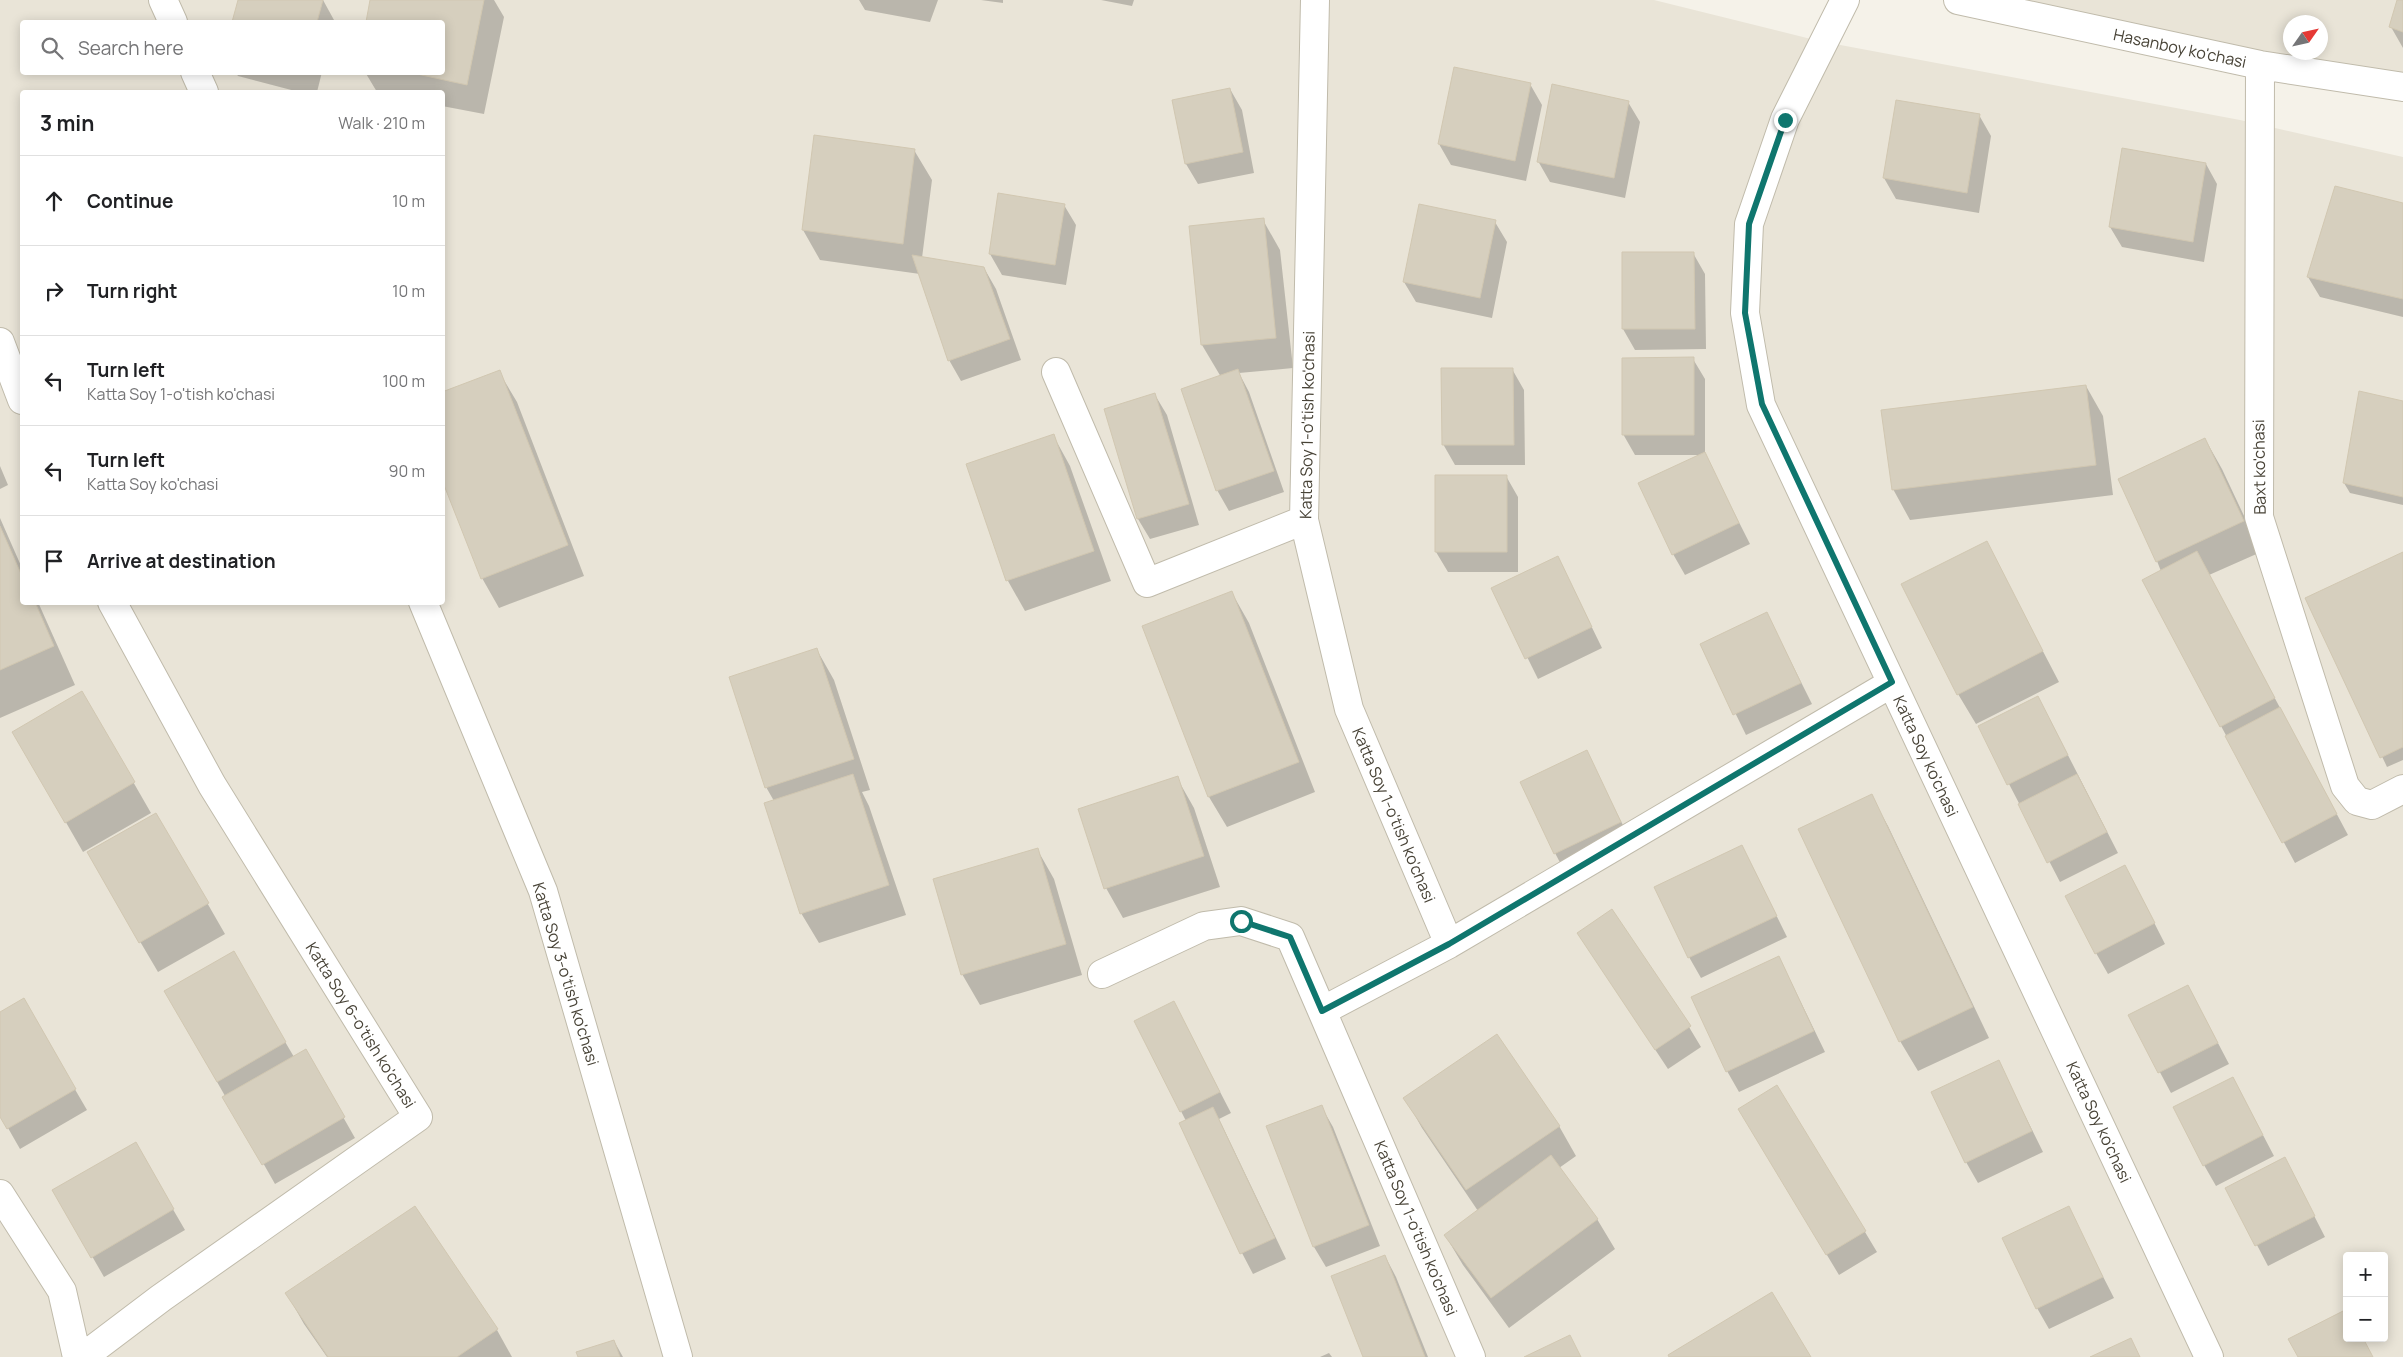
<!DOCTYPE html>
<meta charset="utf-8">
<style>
body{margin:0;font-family:Manrope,sans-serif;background:#f6f6f6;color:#202124}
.controls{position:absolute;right:15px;bottom:15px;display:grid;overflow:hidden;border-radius:5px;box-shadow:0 2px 12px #0003}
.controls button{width:45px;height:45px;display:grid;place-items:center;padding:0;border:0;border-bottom:1px solid #e0e0e0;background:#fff;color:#202124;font:25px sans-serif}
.compass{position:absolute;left:2283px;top:15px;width:45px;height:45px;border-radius:50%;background:#fff;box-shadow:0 2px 12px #0003;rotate:56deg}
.stop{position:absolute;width:15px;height:15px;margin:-11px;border:4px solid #0f766e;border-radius:50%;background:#fff}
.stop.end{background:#0f766e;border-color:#fff;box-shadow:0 1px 5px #0008}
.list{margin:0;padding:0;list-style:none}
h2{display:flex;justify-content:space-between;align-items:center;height:65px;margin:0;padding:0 20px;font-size:21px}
h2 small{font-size:16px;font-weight:400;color:#757577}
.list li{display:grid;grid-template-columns:32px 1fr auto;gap:15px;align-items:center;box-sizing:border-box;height:90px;padding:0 20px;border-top:1px solid #e0e0e0}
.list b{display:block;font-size:19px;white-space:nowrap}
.list p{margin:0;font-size:16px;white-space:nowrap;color:#757577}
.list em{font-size:16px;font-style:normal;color:#757577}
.icon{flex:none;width:28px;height:28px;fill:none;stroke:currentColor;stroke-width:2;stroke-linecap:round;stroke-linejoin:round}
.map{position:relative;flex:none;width:2403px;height:1357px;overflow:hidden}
.search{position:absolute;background:#fff;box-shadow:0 2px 12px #0003;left:20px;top:20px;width:425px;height:55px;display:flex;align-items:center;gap:12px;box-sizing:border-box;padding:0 18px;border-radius:5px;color:#757577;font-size:19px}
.panel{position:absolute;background:#fff;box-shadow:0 2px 12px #0003;left:20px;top:90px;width:425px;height:515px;border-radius:5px}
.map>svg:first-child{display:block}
.residential{fill:#e9e4d7;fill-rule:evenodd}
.shadow{fill:#0003}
.building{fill:#d6cfbe;stroke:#d1c7b1}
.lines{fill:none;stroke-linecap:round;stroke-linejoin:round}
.minor-casing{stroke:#c0bbab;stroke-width:30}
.minor{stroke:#fff;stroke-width:28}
.route{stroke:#0f766e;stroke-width:6}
.labels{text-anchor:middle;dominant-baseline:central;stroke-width:4;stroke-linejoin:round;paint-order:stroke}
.street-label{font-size:16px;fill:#484337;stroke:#fff}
</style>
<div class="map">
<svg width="2403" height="1357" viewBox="0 0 2403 1357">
<rect width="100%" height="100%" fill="#f5f2e9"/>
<path class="residential" d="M0 0H1654L1819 41 2240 120 2403 157V1357H0ZM22 22H442V72H22ZM22 92H442V602H22ZM2347 1256H2384V1338H2347Z
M1958 0H2403V87ZM2290 22H2320V52H2290Z"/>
<path class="shadow" d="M239 0H323L334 20V22H234Z
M372 0H494L504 17 484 114 442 106V92H377L365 72H442V22H367Z
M859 0H938L930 22 865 10Z
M981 0H1003V3Z
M1101 0H1134L1132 6Z
M2399 0H2403V48L2391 27Z
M235 72H322L317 92H299L238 76Z
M1530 84 1542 105 1526 181 1451 165 1439 144Z
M1230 89 1242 110 1254 173 1198 184 1186 164 1173 101Z
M1628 102 1640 122 1625 198 1550 182 1538 161Z
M1979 115 1991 136 1979 213 1896 199 1884 178Z
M914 150 932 180 922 258 984 268 996 289 1021 360 961 381 949 360 920 274 820 260 803 230Z
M2206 164 2217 184 2204 262 2122 247 2110 227Z
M2403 204V317L2320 297 2308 277Z
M1064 205 1076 225 1066 285 1002 275 990 254Z
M1263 220 1280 250 1293 368 1239 373 1249 392 1284 492 1229 511 1217 490 1221 377 1202 345 1190 227Z
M1495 222 1507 242 1492 318 1416 302 1404 282Z
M1693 253 1705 274 1706 349 1635 350 1623 329Z
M1693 359 1705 379V455L1750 544 1685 575 1673 554 1701 455H1635L1623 434Z
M1512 369 1524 390 1525 465H1455L1443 444Z
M499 372 517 402 584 576 499 608 482 578Z
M2086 386 2103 416 2113 495 1910 520 1893 489Z
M1155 395 1167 415 1199 525 1150 539 1138 519 1106 410Z
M2403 402V505L2350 493 2344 483Z
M1053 435 1070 466 1111 581 1025 611 1008 581 967 465Z
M2205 439 2222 469 2261 552 2209 575 2348 835 2295 863 2221 726 2157 561Z
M0 466 8 485 0 489Z
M1506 476 1518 497V572H1448L1436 552Z
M0 518 22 568V602H38L75 685 0 718Z
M1986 542 2059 682 1976 724 1958 694Z
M2403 553V760L2387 767 2307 598Z
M1558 558 1602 648 1538 679 1493 588Z
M1232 593 1249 623 1315 792 1227 827 1209 797 1144 626Z
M1767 614 1812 704 1746 735 1702 645Z
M817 650 834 680 870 790 862 792 869 806 906 915 819 943 801 913 774 801 766 787Z
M82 693 151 813 83 852 14 732Z
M2049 718 2118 853 2060 882 2009 784Z
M1586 752 1632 843 1566 874 1555 853Z
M1177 778 1194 808 1220 887 1123 918 1106 888Z
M1871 796 1888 826 1989 1038 1918 1071 1900 1041Z
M156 814 225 934 158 972 88 853Z
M1742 846 1787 937 1701 978 1689 957Z
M1037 849 1054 879 1082 975 980 1005 962 974Z
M2136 887 2165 944 2108 974 2096 953Z
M1578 933 1689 1027 1701 1047 1668 1069Z
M233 953 294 1057 305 1050 355 1138 275 1184 166 992Z
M1779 957 1825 1052 1739 1092 1727 1071Z
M2188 986 2229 1064 2171 1093 2130 1016Z
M23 1000 87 1110 20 1149 0 1114V1013Z
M1174 1003 1231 1113 1219 1119 1286 1259 1253 1274 1242 1253 1186 1121 1136 1022Z
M1998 1061 2043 1152 1978 1183 1966 1162Z
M2233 1078 2274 1156 2216 1186 2204 1165Z
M1405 1098 1559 1126 1576 1156 1559 1168 1597 1219 1615 1249 1509 1328 1463 1265 1445 1235 1478 1211 1422 1128Z
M1321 1106 1333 1127 1380 1246 1326 1267 1314 1247 1268 1127Z
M1751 1129 1865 1232 1877 1252 1839 1275Z
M135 1144 185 1230 104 1277 54 1190Z
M2285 1159 2325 1237 2268 1266 2227 1188Z
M414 1208 497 1330 512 1357H327L304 1324 287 1294Z
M2068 1208 2114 1298 2049 1329 2037 1308Z
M1385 1256 1396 1277 1428 1357H1364Z
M614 1341 623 1357H579Z
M1329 1353 1332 1357H1320Z"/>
<path class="building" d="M238 0H323L317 22H232Z
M370 0H484L467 85 408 72H442V22H366Z
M2397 0H2403V32L2389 27Z
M1454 67 1531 83 1515 161 1438 144Z
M1552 84 1629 101 1614 178 1537 162Z
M1230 88 1243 152 1185 164 1172 100Z
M1896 100 1980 114 1967 193 1883 178Z
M814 135 915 149 903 244 802 230Z
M2122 148 2206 163 2193 242 2109 227Z
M2335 186 2403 203V299L2307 277Z
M998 193 1065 204 1055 265 989 254Z
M1419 204 1496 220 1480 298 1403 282Z
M1264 218 1276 338 1201 345 1189 226Z
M1622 252H1694L1695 329H1622Z
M912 255 984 267 1010 339 948 361Z
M1694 357V435H1622V358Z
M1441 368H1513L1514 445H1442Z
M1238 369 1274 471 1216 491 1181 389Z
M500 370 568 545 481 579 442 480V392Z
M2086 385 2096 465 1892 490 1881 410Z
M2359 391 2403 401V497L2343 483Z
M1155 393 1189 504 1137 519 1104 409Z
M1054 434 1094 551 1006 581 966 464Z
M2205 438 2244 521 2156 562 2118 479Z
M1705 452 1739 523 1672 555 1638 483Z
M1435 475H1507V552H1435Z
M0 526 22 576V602H35L54 646 0 670Z
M1987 541 2043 651 1957 695 1901 584Z
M2197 551 2275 698 2220 727 2142 580Z
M2403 552V747L2380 758 2305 598Z
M1558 556 1592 627 1525 659 1491 588Z
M1232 591 1299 762 1208 797 1142 626Z
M1767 612 1801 683 1733 715 1700 644Z
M817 648 854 759 765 788 729 677Z
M82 691 135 782 65 823 12 732Z
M2038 696 2068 755 2007 785 1978 726Z
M2280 707 2337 814 2282 843 2225 736Z
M1587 750 1621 822 1554 854 1520 782Z
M853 774 889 885 800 914 764 803Z
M2077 774 2107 832 2047 863 2018 804Z
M1178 776 1204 856 1104 889 1078 809Z
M1872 794 1973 1007 1899 1042 1798 829Z
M156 813 209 903 139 943 87 852Z
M1742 845 1777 916 1688 958 1654 887Z
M1038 848 1066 944 961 975 933 879Z
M2125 865 2155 923 2095 954 2065 896Z
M1612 909 1691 1026 1655 1050 1577 933Z
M234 951 286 1042 217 1082 164 991Z
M1779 956 1814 1031 1726 1072 1691 997Z
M2188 985 2218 1043 2158 1073 2128 1015Z
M24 998 76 1089 7 1129 0 1117V1012Z
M1174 1001 1220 1092 1180 1112 1134 1021Z
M1497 1034 1560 1126 1466 1190 1403 1098Z
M306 1049 345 1117 262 1165 222 1097Z
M1999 1060 2032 1131 1965 1163 1931 1092Z
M2233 1077 2263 1135 2203 1166 2173 1107Z
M1777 1085 1866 1231 1826 1255 1738 1109Z
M1322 1105 1369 1225 1313 1247 1266 1126Z
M1213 1107 1275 1238 1240 1254 1179 1123Z
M136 1142 174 1209 91 1258 52 1190Z
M1551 1155 1598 1219 1491 1298 1444 1235Z
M2285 1157 2315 1216 2255 1246 2225 1188Z
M415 1206 498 1329 457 1357H328L285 1293Z
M2069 1206 2103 1277 2036 1309 2002 1238Z
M1385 1255 1425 1357H1363L1331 1276Z
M1772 1292 1811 1357H1669L1668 1355Z
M2347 1309V1338H2363L2373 1357H2298L2288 1339Z
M1570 1335 1581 1357H1524Z
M2131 1338 2140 1357H2090Z
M614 1340 620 1357H578L576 1352Z"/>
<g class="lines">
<defs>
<path id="minor" d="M163 0 173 22
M1315 0 1304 520 1349 709 1449 944
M1845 0 1785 119 1749 224 1745 313 1761 405 2209 1357
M1958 0 2260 65 2403 87
M2260 65 2259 517 2345 786 2357 801 2372 805 2403 789
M195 72 204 92
M0 342 22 400
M1056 372 1147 583 1304 520
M423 602 543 891 678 1357
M1102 974 1204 926 1241 921 1290 937 1322 1011
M0 1194 62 1291 77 1357
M83 1357 161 1298 418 1117 212 785 112 602
M1471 1357 1322 1011 1449 944 1892 683"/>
</defs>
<use href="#minor" class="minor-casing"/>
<use href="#minor" class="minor"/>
</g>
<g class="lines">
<path class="route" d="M1241 921 1290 937 1322 1011 1449 944 1892 682 1762 404 1745 313 1749 224 1785 120"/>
</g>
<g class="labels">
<g class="street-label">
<text transform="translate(2180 48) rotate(12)">Hasanboy ko'chasi</text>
<text transform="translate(1307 425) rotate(-89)">Katta Soy 1-o'tish ko'chasi</text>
<text transform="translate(2259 467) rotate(-91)">Baxt ko'chasi</text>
<text transform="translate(1926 756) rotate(65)">Katta Soy ko'chasi</text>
<text transform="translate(1394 815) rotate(67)">Katta Soy 1-o'tish ko'chasi</text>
<text transform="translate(566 974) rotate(73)">Katta Soy 3-o'tish ko'chasi</text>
<text transform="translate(361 1025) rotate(58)">Katta Soy 6-o'tish ko'chasi</text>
<text transform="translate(2099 1122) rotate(65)">Katta Soy ko'chasi</text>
<text transform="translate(1416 1228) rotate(67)">Katta Soy 1-o'tish ko'chasi</text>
</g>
</g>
</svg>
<div class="controls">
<button>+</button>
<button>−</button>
</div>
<svg class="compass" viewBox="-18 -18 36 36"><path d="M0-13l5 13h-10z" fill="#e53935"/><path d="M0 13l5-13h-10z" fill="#757577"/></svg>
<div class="stop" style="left:1241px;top:921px"></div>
<div class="stop end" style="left:1785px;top:120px"></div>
<div class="search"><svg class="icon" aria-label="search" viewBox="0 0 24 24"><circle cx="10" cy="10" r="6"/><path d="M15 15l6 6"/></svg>Search here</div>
<section class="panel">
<h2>3 min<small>Walk · 210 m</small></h2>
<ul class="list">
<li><svg class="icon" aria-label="ahead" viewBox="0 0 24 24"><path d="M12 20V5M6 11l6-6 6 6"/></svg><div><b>Continue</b></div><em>10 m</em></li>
<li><svg class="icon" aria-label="right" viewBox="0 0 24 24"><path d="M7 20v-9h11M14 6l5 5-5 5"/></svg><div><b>Turn right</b></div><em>10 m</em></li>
<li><svg class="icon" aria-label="left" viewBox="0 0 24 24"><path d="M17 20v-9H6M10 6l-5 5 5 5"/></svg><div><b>Turn left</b><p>Katta Soy 1-o'tish ko'chasi</p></div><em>100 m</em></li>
<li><svg class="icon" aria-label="left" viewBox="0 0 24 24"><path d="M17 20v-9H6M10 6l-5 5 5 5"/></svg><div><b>Turn left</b><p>Katta Soy ko'chasi</p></div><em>90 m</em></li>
<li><svg class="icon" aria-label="arrive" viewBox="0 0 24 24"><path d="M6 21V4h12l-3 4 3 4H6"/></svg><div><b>Arrive at destination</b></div></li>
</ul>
</section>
</div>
